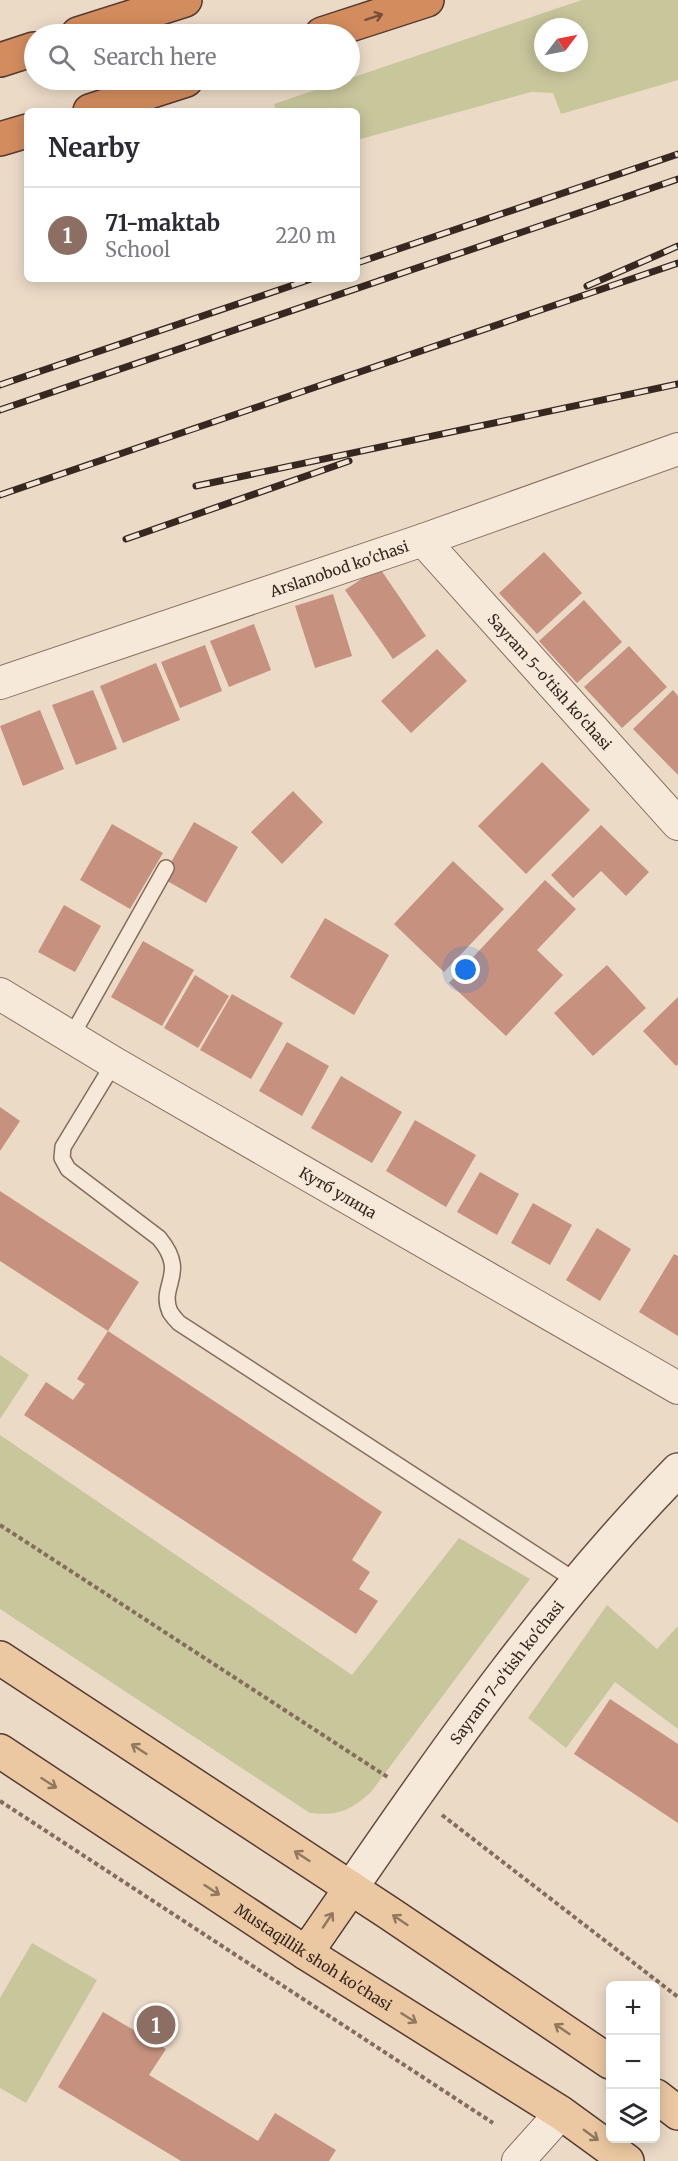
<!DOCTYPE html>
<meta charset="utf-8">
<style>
body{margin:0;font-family:Merriweather,serif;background:#f2f2f3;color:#2b2b33}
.controls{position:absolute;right:18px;bottom:18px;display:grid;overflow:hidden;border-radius:9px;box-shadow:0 3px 15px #0003}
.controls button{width:54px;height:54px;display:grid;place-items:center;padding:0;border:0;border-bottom:2px solid #e1e1e2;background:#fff;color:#2b2b33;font:30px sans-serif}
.compass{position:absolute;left:534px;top:18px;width:54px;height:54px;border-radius:50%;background:#fff;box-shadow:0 3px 15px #0003;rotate:58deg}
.you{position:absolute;left:466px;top:970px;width:21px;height:21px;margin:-15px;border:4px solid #fff;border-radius:50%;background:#1a73e8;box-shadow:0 0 0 9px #1a73e833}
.badge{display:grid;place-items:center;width:39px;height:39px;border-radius:50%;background:#0f766e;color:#fff;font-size:20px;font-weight:700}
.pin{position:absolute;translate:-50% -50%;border:3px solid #fff;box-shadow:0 2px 6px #0006}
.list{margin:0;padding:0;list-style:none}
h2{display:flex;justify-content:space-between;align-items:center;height:78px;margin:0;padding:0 24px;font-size:26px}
h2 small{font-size:20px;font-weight:400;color:#7c7c81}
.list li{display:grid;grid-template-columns:39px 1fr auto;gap:18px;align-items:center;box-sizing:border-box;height:96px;padding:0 24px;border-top:2px solid #e1e1e2}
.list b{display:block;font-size:22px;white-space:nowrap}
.list p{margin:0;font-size:20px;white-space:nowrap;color:#7c7c81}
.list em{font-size:20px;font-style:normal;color:#7c7c81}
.icon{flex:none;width:33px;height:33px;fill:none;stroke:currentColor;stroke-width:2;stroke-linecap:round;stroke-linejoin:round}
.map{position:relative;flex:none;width:678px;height:2161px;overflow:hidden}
.search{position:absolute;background:#fff;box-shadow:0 3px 15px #0003;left:24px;top:24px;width:336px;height:66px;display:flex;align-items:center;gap:15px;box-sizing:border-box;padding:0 21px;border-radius:33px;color:#7c7c81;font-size:22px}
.panel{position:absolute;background:#fff;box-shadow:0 3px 15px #0003;left:24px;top:108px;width:336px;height:174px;border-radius:9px}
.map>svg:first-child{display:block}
.green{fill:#c8c69b;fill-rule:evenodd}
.building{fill:#c6917f}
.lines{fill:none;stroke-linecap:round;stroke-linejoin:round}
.lane-casing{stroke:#856c5d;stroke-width:18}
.street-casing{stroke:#856c5d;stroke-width:34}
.secondary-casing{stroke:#674d40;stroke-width:36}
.primary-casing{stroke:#533b31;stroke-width:36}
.highway-casing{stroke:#533b31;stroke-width:36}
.path{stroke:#856c5d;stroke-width:4;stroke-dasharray:4.5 3;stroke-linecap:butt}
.lane{stroke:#f6e9d9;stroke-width:15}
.street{stroke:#f6e9d9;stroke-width:32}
.secondary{stroke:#f6e9d9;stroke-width:33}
.primary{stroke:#ebc8a1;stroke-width:33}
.highway{stroke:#d38c5e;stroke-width:33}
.rail-casing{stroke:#362720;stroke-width:7}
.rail{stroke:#f3e5d5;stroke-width:4.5;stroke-dasharray:14;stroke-linecap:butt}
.oneway{stroke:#754f39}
.oneway2{stroke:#907860}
.labels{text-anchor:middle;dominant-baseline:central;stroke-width:4.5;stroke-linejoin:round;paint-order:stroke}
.street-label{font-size:15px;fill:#362720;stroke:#f3e5d5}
</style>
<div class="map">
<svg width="678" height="2161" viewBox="0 0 678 2161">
<rect width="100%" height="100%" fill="#ebdac6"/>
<path class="green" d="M582 0H678V80L561 114 553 93 531 92 357 140V111H276L274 104ZM543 27H579V63H543Z
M0 1355 29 1375 0 1419Z
M0 1435 352 1675 459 1538 530 1579 371 1792C350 1811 338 1816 310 1813L0 1609Z
M607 1605 657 1649 678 1626V1729L615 1682 566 1748 528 1718Z
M32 1943 97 1980 26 2103 0 2088V1998Z"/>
<path class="building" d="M544 552 582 593 537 634 499 593Z
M379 567 426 636 393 659 345 590Z
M333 594 352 656 315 668 295 606Z
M584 600 622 642 577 683 539 641Z
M254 624 271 670 229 687 210 641Z
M205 645 222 691 180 708 161 662Z
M629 646 667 687 622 728 584 687Z
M437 649 467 681 411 733 381 701Z
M156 663 180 720 123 743 100 686Z
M93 690 117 749 76 765 52 705Z
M673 690 678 696V775L633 729Z
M40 710 64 769 23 786 0 726Z
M542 762 590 810 526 874 478 826Z
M293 791 323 822 282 864 251 832Z
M194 822 238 847 206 903 162 878Z
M112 824 163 853 130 909 80 880Z
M601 825 649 872 626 896 601 871 573 898 551 875Z
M453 861 504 909 444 972 394 924Z
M545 880 576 909 537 950 563 975 506 1036 449 983Z
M64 905 101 926 75 972 38 952Z
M325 918 389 955 354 1015 290 977Z
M143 941 194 970 162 1026 111 997Z
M607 965 646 1008 593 1056 554 1013Z
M195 975 229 996 198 1048 164 1028Z
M232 994 283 1023 251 1079 200 1050Z
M678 997V1064L676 1066 643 1031Z
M287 1042 329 1066 302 1116 259 1091Z
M341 1076 402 1112 372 1163 311 1128Z
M0 1107 20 1121 0 1151Z
M415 1120 476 1155 446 1207 386 1171Z
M480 1172 519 1194 497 1235 457 1212Z
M0 1191 139 1282 108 1331 382 1512 352 1560 370 1572 359 1589 378 1601 356 1634 24 1415 46 1382 73 1400 85 1384 77 1379 108 1331 0 1261Z
M533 1203 572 1225 550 1265 511 1243Z
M597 1228 631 1249 600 1301 566 1280Z
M674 1254 678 1256V1336L639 1312Z
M610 1699 678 1744V1823L574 1754Z
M103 2012 166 2049 149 2075 258 2141 275 2113 336 2150 329 2161H181L58 2087Z"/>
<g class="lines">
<defs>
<path id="lane" d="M71 1037 166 868
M114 1063 63 1147 62 1158 68 1169 159 1238C189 1274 158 1285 170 1312 172 1315 176 1320 179 1323L576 1581"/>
<g id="street">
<path id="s1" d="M423 540 678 824"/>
<path id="s2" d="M0 683 423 540 678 449"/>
<path id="s3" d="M0 994 114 1063 678 1388"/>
<path d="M518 2161 561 2113"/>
</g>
<g id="secondary">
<path id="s4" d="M351 1888C451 1742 554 1597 678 1470"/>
</g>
<g id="primary">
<path d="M0 1658 389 1913 610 2062"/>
<path id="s5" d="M0 1751 306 1953 561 2113 627 2161"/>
<path d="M306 1953 351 1888"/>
<path d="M656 2096 678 2113"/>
</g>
<path id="highway" d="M78 34 185 0
M322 34 427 0
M0 60 34 49
M90 111 186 80
M0 139 27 131"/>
</defs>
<use href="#lane" class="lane-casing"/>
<use href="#street" class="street-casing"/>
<use href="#secondary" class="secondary-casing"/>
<use href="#primary" class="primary-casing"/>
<use href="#highway" class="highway-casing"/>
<path class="path" d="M0 1525 389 1778
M0 1801 493 2123
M442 1815 678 1997"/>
<use href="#lane" class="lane"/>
<use href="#street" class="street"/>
<use href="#secondary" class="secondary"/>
<use href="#primary" class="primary"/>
<use href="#highway" class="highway"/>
<defs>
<path id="rail" d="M357 263 678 154
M587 286 678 246
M0 385 311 279
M0 410 678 179
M196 486 678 384
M0 495 678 263
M126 539 349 461"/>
</defs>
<use href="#rail" class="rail-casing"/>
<use href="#rail" class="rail"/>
</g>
<defs><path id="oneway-shaft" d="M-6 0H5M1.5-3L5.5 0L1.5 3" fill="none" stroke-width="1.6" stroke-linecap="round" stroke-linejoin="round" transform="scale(1.5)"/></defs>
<use class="oneway" href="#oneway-shaft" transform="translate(374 17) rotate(-18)"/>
<g class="oneway2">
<use href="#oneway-shaft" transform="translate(139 1749) rotate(-147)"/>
<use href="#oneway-shaft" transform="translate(49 1783) rotate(33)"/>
<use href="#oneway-shaft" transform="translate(302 1856) rotate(-147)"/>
<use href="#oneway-shaft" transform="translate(212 1890) rotate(33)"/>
<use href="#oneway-shaft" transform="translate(328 1920) rotate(-56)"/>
<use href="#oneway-shaft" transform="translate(400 1920) rotate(-146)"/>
<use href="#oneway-shaft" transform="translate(409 2018) rotate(32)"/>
<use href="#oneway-shaft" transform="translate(562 2029) rotate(-146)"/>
<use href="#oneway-shaft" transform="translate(591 2135) rotate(36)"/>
</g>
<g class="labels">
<g class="street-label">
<text stroke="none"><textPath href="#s2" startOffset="358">Arslanobod ko'chasi</textPath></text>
<text stroke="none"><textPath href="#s1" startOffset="190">Sayram 5-o'tish ko'chasi</textPath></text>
<text stroke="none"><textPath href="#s3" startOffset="392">Кутб улица</textPath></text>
<text stroke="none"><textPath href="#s4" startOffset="266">Sayram 7-o'tish ko'chasi</textPath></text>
<text stroke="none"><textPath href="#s5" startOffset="375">Mustaqillik shoh ko'chasi</textPath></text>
</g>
</g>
</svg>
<div class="controls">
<button>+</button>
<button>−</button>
<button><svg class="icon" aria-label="layers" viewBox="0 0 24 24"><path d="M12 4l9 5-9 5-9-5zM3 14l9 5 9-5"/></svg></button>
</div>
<svg class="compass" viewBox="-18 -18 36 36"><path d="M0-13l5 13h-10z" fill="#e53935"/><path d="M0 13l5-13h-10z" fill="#7c7c81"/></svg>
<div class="you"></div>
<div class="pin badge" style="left:156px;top:2025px;background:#8d6e63">1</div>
<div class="search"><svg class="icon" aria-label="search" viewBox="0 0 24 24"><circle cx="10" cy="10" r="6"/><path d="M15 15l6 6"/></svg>Search here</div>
<section class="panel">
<h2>Nearby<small></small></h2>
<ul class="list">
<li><span class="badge" style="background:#8d6e63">1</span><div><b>71-maktab</b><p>School</p></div><em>220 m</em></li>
</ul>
</section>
</div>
